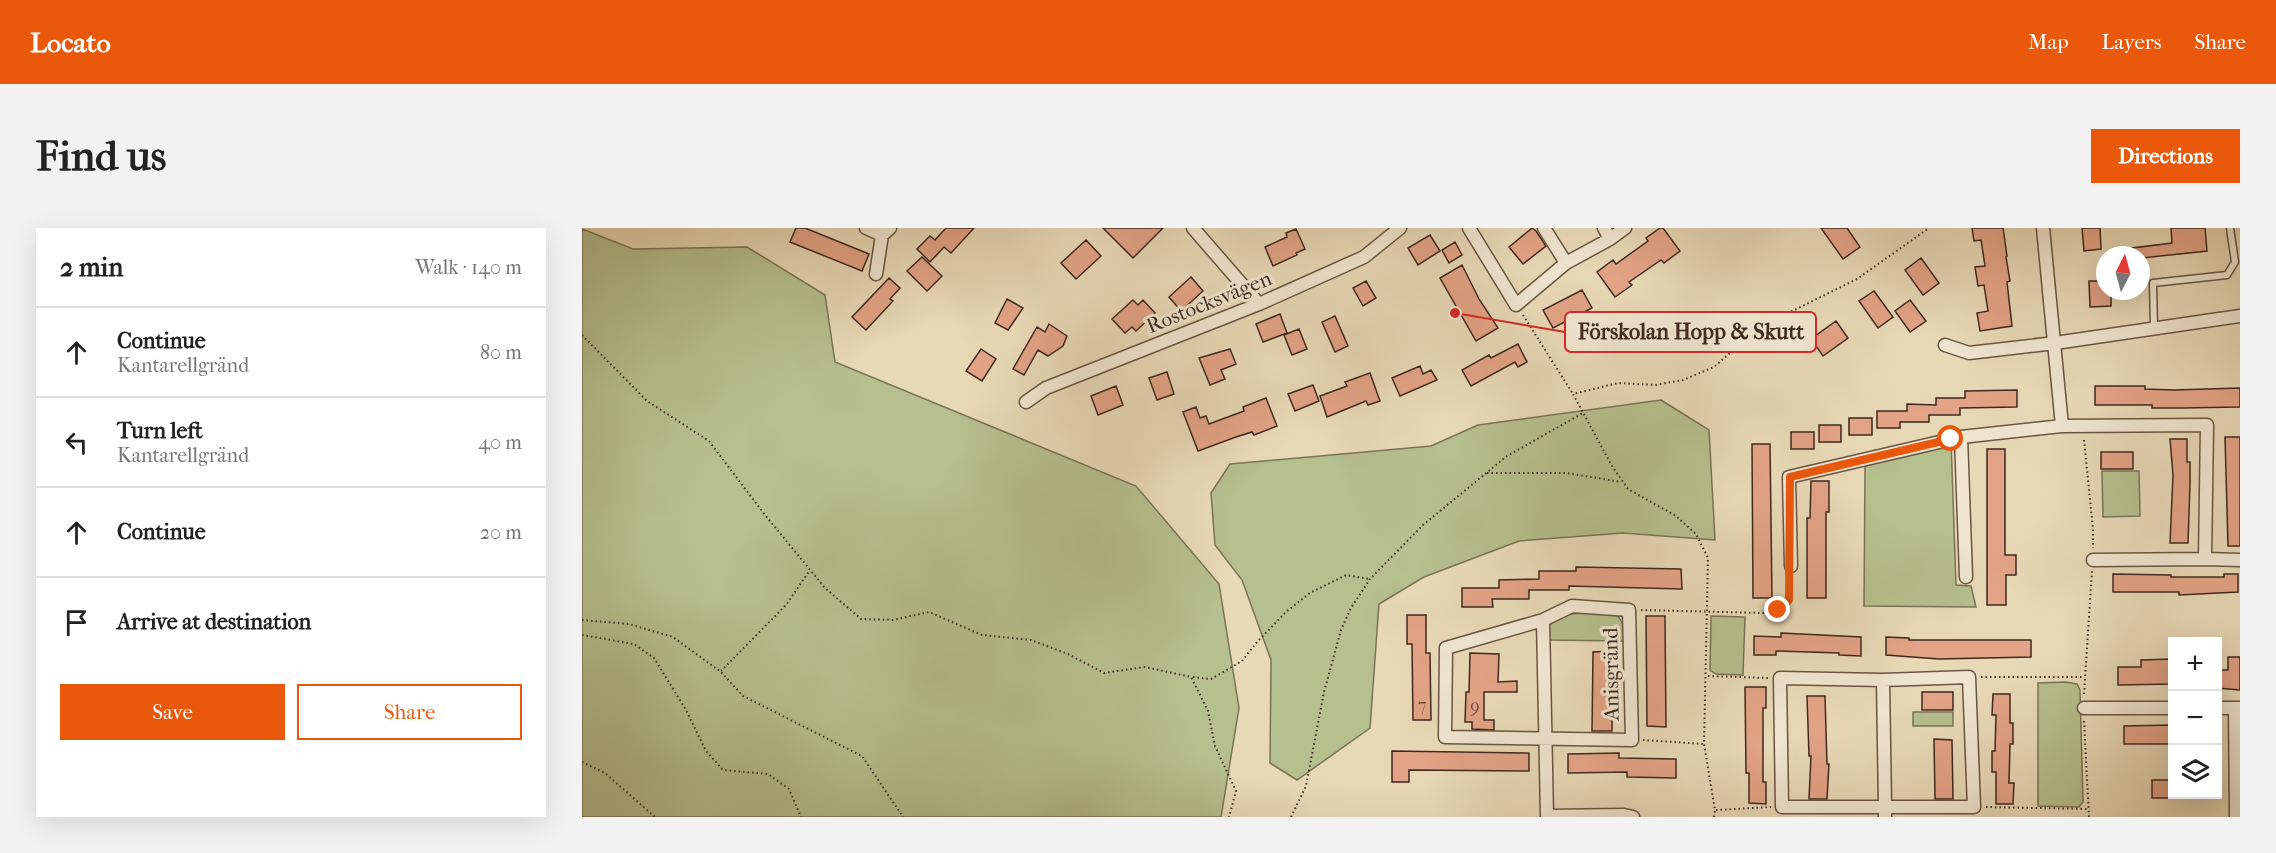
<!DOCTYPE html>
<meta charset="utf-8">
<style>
body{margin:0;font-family:"IM FELL French Canon",serif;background:#f2f2f2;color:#222}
.controls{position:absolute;right:18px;bottom:18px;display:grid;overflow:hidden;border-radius:0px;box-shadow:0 6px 24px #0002}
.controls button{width:54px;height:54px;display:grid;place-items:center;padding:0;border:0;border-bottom:2px solid #e0e0e0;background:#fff;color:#222;font:30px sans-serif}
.compass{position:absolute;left:1514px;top:18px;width:54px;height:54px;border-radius:50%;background:#fff;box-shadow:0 6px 24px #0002;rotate:6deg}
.stop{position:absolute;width:18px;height:18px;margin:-14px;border:4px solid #ea580c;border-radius:50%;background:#fff}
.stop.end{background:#ea580c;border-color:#fff;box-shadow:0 2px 6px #0008}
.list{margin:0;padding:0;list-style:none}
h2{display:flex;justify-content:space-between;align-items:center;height:78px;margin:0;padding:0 24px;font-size:26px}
h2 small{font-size:20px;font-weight:400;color:#767676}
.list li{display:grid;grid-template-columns:39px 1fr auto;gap:18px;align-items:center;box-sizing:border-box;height:90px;padding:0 24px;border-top:2px solid #e0e0e0}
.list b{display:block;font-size:22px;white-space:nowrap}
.list p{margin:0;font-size:20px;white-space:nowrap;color:#767676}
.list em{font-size:20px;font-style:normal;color:#767676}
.actions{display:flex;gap:12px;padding:18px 24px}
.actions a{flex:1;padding:14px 0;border:2px solid #ea580c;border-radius:0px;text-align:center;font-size:21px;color:#ea580c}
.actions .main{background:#ea580c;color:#fff}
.icon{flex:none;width:33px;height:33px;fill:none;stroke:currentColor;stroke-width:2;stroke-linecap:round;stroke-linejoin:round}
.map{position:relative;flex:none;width:1658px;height:589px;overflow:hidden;border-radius:0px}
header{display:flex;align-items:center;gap:36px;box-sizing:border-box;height:84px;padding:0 30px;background:#ea580c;color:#fff}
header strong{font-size:28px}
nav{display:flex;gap:33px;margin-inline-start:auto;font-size:21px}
.intro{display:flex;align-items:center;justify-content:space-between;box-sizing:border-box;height:144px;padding:0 36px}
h1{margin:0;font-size:42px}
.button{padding:15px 27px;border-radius:0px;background:#ea580c;color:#fff;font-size:21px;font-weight:700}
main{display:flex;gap:36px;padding:0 36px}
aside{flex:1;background:#fff;border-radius:0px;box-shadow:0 6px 24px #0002}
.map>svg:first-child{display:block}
.green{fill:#b6bf8e;stroke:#7a7456;stroke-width:1.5}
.building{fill:#e3a386;stroke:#3f291f;stroke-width:1.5}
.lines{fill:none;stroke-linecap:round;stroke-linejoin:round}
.lane-casing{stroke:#695545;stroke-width:9}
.street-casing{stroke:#695545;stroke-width:15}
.path{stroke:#3f291f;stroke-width:2;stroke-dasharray:1.5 3;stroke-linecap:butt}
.lane{stroke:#f0e6d0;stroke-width:6}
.street{stroke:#f0e6d0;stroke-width:12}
.route{stroke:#ea580c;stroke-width:8}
.labels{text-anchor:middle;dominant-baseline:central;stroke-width:6;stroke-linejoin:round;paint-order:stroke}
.number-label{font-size:18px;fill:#684839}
.street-label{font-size:21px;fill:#3f291f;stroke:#f0e6d0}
.leader{fill:none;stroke:#d62828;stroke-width:2}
.callout-dot{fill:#d62828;stroke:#f0e6d0;stroke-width:2}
.callout{fill:#f0e6d0;stroke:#d62828;stroke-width:2}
.callout-label{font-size:22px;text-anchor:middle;font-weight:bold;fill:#3f291f}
</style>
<header>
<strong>Locato</strong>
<nav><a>Map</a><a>Layers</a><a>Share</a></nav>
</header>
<div class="intro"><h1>Find us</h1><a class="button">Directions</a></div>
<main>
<aside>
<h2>2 min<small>Walk · 140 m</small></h2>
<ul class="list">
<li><svg class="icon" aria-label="ahead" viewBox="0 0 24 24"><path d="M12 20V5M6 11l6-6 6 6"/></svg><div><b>Continue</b><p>Kantarellgränd</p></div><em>80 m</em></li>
<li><svg class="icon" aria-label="left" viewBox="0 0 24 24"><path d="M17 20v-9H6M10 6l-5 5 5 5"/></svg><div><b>Turn left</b><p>Kantarellgränd</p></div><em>40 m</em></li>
<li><svg class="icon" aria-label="ahead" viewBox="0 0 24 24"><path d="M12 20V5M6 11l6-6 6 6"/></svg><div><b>Continue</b></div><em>20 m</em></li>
<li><svg class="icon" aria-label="arrive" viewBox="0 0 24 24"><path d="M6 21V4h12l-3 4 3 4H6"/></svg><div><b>Arrive at destination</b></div></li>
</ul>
<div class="actions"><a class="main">Save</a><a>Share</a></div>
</aside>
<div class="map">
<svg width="1658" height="589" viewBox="0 0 1658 589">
<rect width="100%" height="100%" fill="#e8d9b6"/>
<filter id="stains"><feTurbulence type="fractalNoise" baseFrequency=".00333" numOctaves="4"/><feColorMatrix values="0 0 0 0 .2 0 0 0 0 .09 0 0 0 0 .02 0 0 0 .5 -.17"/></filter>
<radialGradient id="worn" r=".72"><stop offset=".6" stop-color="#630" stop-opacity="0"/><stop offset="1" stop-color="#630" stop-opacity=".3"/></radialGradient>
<path class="green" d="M0 1 51 21 165 19 243 67 253 134 554 258 637 356 657 480 639 589H0Z
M1079 172 1127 202 1133 312 1041 305 937 313 842 349 797 376 788 500 715 552 688 535 689 432 660 352 633 317 629 265 648 236 849 218 896 197Z
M1369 211 1374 357 1389 358 1394 379 1282 378 1283 238Z
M1520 243H1557L1558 288 1521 289Z
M1006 385 1033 386C1042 393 1043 402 1043 413L965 412 966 393 984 386Z
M1129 388 1163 389 1161 447 1134 446 1128 442Z
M1483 454 1495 456 1498 462 1501 574 1497 579 1456 578V455Z
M1331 484H1371V498H1331Z"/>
<path class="building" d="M214 0H223L287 26 280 43 208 14Z
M364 0H392L369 25 362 19 348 34 335 21 348 8 353 12Z
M521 0H581L551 30Z
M950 0 954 3 964 18 941 36 927 19Z
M1078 0H1081L1098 23 1082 35 1079 32 1047 54 1050 57 1033 69 1015 44 1031 32 1034 36 1066 13 1064 10Z
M1239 0H1265L1278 19 1261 31Z
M1390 0H1421L1425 28 1424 29 1428 53 1425 54 1430 98 1398 103 1395 85 1406 83 1402 57 1396 58 1393 39 1403 38 1399 12 1392 13Z
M1500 0H1518L1519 21 1502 23Z
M1589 0H1623L1625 23 1560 30 1559 27H1551L1550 20 1590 15Z
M714 1 723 21 714 25 715 27 691 38 683 19 705 9 704 5Z
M848 7 858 23 836 37 826 20Z
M504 12 519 28 494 51 479 35Z
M873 14 880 27 867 35 860 22Z
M340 29 360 48 345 63 325 43Z
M1339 30 1357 55 1341 67 1323 42Z
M880 37 897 71 916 100 894 113 858 50Z
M609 49 621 63 599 83 587 69Z
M307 50 318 60 308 71 311 73 284 102 270 89Z
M784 53 794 70 781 78 771 60Z
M1507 53H1523V63H1529V78L1508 79Z
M1000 62 1010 80 971 100 961 82Z
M1292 63 1311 89 1296 100 1277 73Z
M425 71 441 80 426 102 413 95Z
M551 72 556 77 561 72 573 85 554 103 550 99 543 105 530 91Z
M1328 72 1344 93 1328 104 1313 83Z
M698 86 705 105 681 114 674 96Z
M753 88 766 118 753 124 740 94Z
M1254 93 1266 110 1241 128 1229 111Z
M467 96 485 108 481 118 466 128 456 122 442 147 431 141 455 99 463 104Z
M717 101 725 121 710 127 702 107Z
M936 116 945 134 936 139 933 134 889 158 880 142 907 127 909 130Z
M399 121 414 131 400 153 384 143Z
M648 121 654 136 639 142 643 151 628 157 617 130Z
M838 138 841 146 849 142 855 152 818 168 810 150Z
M585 144 592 166 575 172 567 150Z
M788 145 798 173 786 177 784 173 745 189 738 168 765 158 763 154Z
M731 157 737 173 713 183 706 166Z
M534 158 541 177 516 187 509 168Z
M1513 158H1563V161L1592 162 1658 160V179L1600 180H1570V177H1513Z
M1435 162V179L1378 180V187H1347V194H1318V200H1295V183H1325V176L1354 177V170H1383V163Z
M684 170 695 198 672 207 670 204 654 209 616 223 601 184 614 179 618 190 624 188 627 196 662 183 661 179Z
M1267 190H1290V207H1267Z
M1237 197H1259V214H1237Z
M1209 204H1232V221H1209Z
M1643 209H1658V318H1646Z
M1588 211H1605V234H1608V256L1606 315H1588L1591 247Z
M1170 216H1188L1190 370H1171Z
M1405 221H1423V327H1434V347H1424V377H1405Z
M1519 224H1551V241H1519Z
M1229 253H1247V284H1244V370H1225V290H1228Z
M994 339 1099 341 1100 361 987 358V362H947V371H910L911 379H880V360H917V352L957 351V343H994Z
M1531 346 1589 347V349H1642V346H1656V364L1597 367V364H1531Z
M825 387H844V425H848L849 492H831L830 416H825Z
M1064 388H1083L1084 499 1065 498Z
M1199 405 1279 409V428L1257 427V425L1194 423V427H1172V408L1199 409Z
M1304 409 1327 410V412H1449V429L1357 431 1304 427Z
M1030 423V503H1010L1011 424Z
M888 425 917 426 916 454 935 453V464H902V492H912V502L890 501V494H883L884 464H887Z
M1646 429H1658V462L1635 460V442H1646Z
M1590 431V456L1536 457V439H1559V432Z
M1163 459H1184V480H1181V554H1184V576L1167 575V545H1164Z
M1340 464H1371V482H1340Z
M1411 466H1428V495H1431V516H1428L1427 555H1432L1431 576H1414V544H1410V523H1413L1414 487H1410Z
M1225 468H1243L1245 536H1247L1245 571H1227L1229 528H1227Z
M1590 497V516H1542V498Z
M1352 511 1370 512 1371 571H1353Z
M810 523 947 525V543L827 542V554H810Z
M1037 525V530L1094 531V550L1045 549V544L986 545V526Z
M1570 552H1590V570H1570Z"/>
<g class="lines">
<defs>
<path id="lane" d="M1572 100 1571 55 1645 47 1653 34 1648 0"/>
<path id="street" d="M284 0 300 7 308 0
M611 0 677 76
M887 0 934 77 984 35 1028 11 1022 0
M962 0 984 35
M1028 11 1043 0
M294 46 300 7
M1363 117 1387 125 1473 115 1658 88
M444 174 464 160 677 76 782 29 818 0
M1480 198 1625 197 1623 331 1511 332
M1379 209 1384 349
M1623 331 1658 332
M1209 338 1207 249 1379 209 1480 198 1461 0
M990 378 1047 382 1050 512 863 509 864 420 961 392Z
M961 392 965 589
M1301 452 1387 449 1392 579H1200L1198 450 1301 452 1303 579V589
M1502 480H1590
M1636 480H1658
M1653 480 1654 589
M965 588 1042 587 1051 589"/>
</defs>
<use href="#lane" class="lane-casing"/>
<use href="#street" class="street-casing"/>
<path class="path" d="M941 87 991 166
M0 107 65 173 127 213 183 287 243 360 279 391 311 392 347 384 400 407 449 412 486 426 522 445 563 439 609 449 626 483 633 518 654 563 647 589
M1502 212 1511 301V320
M905 245H985L1039 254
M1059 382 1181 385 1196 382 1207 372 1208 350
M0 392 47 396 91 409 139 444 161 468 280 528 321 589
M0 407 52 416 72 430 104 482 124 523 141 542 186 546 207 561 219 589
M139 443 204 377 228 342
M1126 448 1186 450
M611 449 629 451 660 433 675 414 705 383 728 365 764 347 788 351
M1399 449H1501
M1502 466 1510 343
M1502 493 1507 589
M1061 512 1122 516
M0 534 23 545 73 589
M1404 579 1506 581
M1134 582 1189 579
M709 589 724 558 742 464 759 402 769 380 788 351 841 297 925 228 1001 185
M1132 589 1133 582 1122 516 1126 330 1114 306 1094 288 1046 261 1030 238 991 166 1036 155 1073 157 1101 152 1132 139 1176 100 1275 51 1347 0"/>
<use href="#lane" class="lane"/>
<use href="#street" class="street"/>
</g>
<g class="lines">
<path class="route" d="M1196 382 1207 372 1208 249 1369 211"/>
</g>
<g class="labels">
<g class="number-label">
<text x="840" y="477">7</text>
<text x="893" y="478">9</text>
</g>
<g class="street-label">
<text transform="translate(627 74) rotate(-22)">Rostocksvägen</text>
<text transform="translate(1029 446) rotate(-91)">Anisgränd</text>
</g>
</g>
<path class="leader" d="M873 85L983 104"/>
<circle class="callout-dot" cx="873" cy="85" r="6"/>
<rect class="callout" x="983" y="84" width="251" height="40" rx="6"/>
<g class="callout-label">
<text x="1109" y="111">Förskolan Hopp &amp; Skutt</text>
</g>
<rect width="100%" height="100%" filter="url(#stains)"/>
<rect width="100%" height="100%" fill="url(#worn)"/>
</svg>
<div class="controls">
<button>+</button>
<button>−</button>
<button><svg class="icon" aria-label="layers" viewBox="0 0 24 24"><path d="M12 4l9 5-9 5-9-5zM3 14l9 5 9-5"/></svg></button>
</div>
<svg class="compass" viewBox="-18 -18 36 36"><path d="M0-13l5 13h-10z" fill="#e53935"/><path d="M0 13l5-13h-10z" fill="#767676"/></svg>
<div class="stop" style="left:1369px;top:211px"></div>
<div class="stop end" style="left:1196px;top:382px"></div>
</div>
</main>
